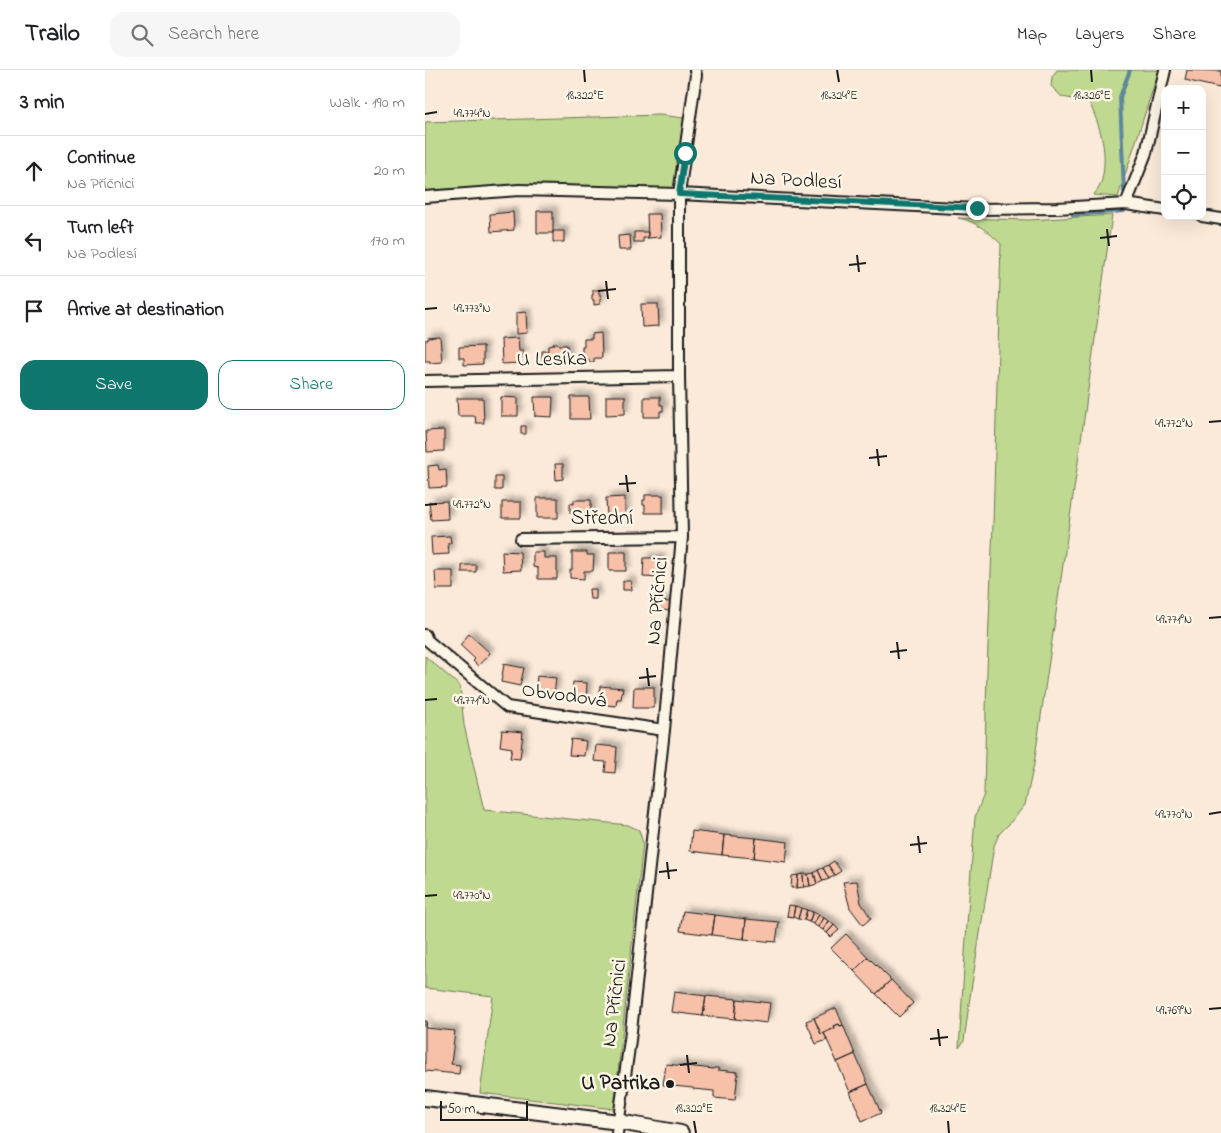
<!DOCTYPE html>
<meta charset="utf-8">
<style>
body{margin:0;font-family:"Indie Flower",sans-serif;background:#f6f6f6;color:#202124}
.controls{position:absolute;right:15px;top:15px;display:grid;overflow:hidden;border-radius:10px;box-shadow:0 5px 20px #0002}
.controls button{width:45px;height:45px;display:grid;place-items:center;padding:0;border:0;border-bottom:1px solid #e0e0e0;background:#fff;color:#202124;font:25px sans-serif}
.scale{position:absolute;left:15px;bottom:12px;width:88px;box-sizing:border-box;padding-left:5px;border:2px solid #1c1c1c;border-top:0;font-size:14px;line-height:18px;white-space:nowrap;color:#1c1c1c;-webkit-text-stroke:4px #fcf5e5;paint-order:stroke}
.stop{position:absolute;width:15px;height:15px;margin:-11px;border:4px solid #0f766e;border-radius:50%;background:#fff}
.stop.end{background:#0f766e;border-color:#fff;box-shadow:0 1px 5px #0008}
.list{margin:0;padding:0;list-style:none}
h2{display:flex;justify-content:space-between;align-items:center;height:65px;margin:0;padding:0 20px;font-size:21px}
h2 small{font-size:16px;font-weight:400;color:#757577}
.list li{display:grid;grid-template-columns:32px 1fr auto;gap:15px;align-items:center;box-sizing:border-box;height:70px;padding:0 20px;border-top:1px solid #e0e0e0}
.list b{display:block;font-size:19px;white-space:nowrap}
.list p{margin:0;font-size:16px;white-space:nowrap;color:#757577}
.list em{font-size:16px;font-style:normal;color:#757577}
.actions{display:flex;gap:10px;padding:15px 20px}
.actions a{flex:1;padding:11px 0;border:1px solid #0f766e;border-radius:15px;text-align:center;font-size:18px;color:#0f766e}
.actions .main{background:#0f766e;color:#fff}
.icon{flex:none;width:28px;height:28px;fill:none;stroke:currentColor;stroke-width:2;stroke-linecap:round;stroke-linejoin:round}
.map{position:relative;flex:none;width:796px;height:1063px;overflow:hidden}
header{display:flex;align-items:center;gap:30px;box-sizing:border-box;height:70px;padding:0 25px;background:#fff;border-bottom:1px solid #e0e0e0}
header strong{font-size:24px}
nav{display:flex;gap:28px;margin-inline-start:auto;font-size:18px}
.search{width:350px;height:45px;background:#f6f6f6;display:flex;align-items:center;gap:12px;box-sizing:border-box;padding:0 18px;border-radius:15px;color:#757577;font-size:19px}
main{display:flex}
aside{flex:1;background:#fff}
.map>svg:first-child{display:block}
.green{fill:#bfd990;stroke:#6e7a56}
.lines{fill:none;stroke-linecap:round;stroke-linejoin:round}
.stream{stroke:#5e8799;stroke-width:4}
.building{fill:#f6c0a9;stroke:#1c1c1c;filter:url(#shadow)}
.minor-casing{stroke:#1c1c1c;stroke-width:14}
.secondary-casing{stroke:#1c1c1c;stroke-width:18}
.minor{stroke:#fcf5e5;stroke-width:10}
.secondary{stroke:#fcf5e5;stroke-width:14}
.route{stroke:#0f766e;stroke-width:6}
.ticks{fill:none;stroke:#1c1c1c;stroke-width:2}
.poi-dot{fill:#1c1c1c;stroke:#fcf5e5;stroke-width:2}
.labels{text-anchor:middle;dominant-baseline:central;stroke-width:5;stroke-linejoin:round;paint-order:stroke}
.street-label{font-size:21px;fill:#1c1c1c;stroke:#fcf5e5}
.poi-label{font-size:21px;font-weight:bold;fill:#1c1c1c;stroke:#fcf5e5;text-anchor:end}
.ticks-label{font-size:12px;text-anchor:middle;fill:#1c1c1c;stroke:#fcf5e5;stroke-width:5;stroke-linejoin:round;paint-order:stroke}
</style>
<header>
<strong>Trailo</strong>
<div class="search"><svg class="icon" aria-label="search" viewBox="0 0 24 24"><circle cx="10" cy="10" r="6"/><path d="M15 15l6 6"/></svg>Search here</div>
<nav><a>Map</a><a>Layers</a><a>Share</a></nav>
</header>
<main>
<aside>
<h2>3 min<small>Walk · 190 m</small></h2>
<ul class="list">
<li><svg class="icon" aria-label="ahead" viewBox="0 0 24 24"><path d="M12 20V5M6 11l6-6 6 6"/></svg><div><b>Continue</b><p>Na Příčnici</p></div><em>20 m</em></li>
<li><svg class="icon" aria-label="left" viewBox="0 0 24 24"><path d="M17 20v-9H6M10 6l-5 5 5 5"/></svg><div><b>Turn left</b><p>Na Podlesí</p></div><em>170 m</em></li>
<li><svg class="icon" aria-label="arrive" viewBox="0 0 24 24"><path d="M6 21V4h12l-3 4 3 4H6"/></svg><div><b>Arrive at destination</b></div></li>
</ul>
<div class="actions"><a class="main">Save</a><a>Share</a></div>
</aside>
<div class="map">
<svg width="796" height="1063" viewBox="0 0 796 1063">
<defs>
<filter id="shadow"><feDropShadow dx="4.5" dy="-4.5" stdDeviation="2.5" flood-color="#0004"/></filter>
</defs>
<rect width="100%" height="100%" fill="#fbead9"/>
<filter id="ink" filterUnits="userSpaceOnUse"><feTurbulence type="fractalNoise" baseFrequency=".02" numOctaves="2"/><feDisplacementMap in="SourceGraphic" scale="10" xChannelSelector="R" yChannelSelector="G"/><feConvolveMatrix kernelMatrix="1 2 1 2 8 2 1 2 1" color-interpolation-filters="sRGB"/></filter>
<g filter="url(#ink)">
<path class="green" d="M632 0H734L693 127 668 125C674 120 677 112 678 104 682 78 675 56 664 32L637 27 626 16 627 7Z
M235 45 259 48 250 118 98 119 0 124V52Z
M687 145 654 385 609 694 600 735 584 754 574 764 569 776 546 920 539 971 534 978 541 868 550 747 559 724 562 600 568 454 576 174C564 162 551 151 533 148L604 150Z
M0 586 35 616 39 655 59 740 203 755 214 760 218 773 189 1039 55 1023 68 926 0 918Z"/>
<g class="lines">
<path class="stream" d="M699 122 695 27 705 0
M648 145 699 141"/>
</g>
<path class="building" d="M762 0 796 1V10L794 18 760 10Z
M112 141H128V163H112Z
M88 142 89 160 66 162 65 144Z
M222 144H235L236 167 223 168Z
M128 161H139V172H128Z
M209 162H223V168H218V172H209Z
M205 165 206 180H194L193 166Z
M168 220H174V225H176V229H175V234L169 235V230H167V225H168Z
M216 234H233L234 256 217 257Z
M101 242 102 263 91 264V243Z
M176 263 177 288H169V292H164V289H159V284H157V277H159V269H167V264Z
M15 267 17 292 5 293V291H0V270H3V268Z
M93 268 94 281H98V286H94V293L77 294 76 269Z
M129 273H132L134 275H142L143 293 124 294V291L117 292V281H123V276L128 275Z
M58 276V294L39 295V288H34V277Z
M181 326H200V344L181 345Z
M76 327 93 328V346H76Z
M109 327H128L127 347 110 346V347Z
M146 327H164L165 349H146Z
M219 327H235V335H238V341H235V347H219Z
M32 328H58L59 353H51L50 346H33Z
M96 356H101V364H96Z
M19 360V381L2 382 1 361Z
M130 394H138V409L131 410Z
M13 395 14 400 21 399 22 417 4 418 3 396Z
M70 407H77V420H70Z
M220 425H238V443H220V435H218V430H220Z
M200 427V447H182L181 428Z
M112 428H133V448H112Z
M149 430H166V447H149V443H145V433L149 434Z
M22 431 23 449 6 450 4 432Z
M77 432H96V448H77Z
M25 466 26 473H23L24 484 7 485 6 467Z
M77 481 95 482 96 500 78 501Z
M108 482H119V488H132V509H113V498L108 497Z
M147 482H162V485H169L168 501H159V509L145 508V500H147Z
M184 482H201V501H184Z
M219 488H236L235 508 218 507Z
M37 495H51V502H37Z
M10 501H28V519H11Z
M198 511H206L207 520H198Z
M164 519H171V529H165Z
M232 531 245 532 244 541 232 539Z
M44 564 65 583 53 596 48 591 50 589 35 575Z
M79 594 99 598 95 616 76 612Z
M112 606 131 608 129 625 110 624Z
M148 612 162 613 161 631 147 630Z
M175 616 198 618 196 629H192L191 636 173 634Z
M209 617H229V638H208Z
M77 660 98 662 95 689 85 688 87 678 75 676Z
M146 669 161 671 159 686 144 685Z
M171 675 192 677 190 703 180 702 181 692 169 691Z
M267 761 299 765 297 785 265 781Z
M299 765 331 768 329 788 297 785Z
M331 768 363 772 361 792 329 788Z
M409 791 416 801 410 805 403 795Z
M403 795 410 805 404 809 398 798Z
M398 798 404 809 398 811 393 800Z
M393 800 398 811 392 814 389 803Z
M389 803 392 814 385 816 383 804Z
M378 804H383L385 816 379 817Z
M378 804 379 817 372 818 373 805Z
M373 805 372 818H366L367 806Z
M432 811 436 833 446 848 438 855 425 838 418 812Z
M364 835 370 836 368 847 362 846Z
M370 836 376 838 373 849 368 847Z
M376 838 382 840 379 850 373 849Z
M382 840 388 842 384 852 379 850Z
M258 841 290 845 287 865 255 861Z
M388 842 394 845 388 854 384 852Z
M290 845 321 849 319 869 287 865Z
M394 845 399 848 393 857 388 854Z
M399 848 404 851 398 860 393 857Z
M321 849 354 852 351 872 319 869Z
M404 851 409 855 402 863 398 860Z
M409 855 414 860 406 867 402 863Z
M421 864 443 887 429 901 406 878Z
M443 887 466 910 451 924 429 901Z
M466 910 488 933 474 947 451 924Z
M249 922 281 926 278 946 246 942Z
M281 926 312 929 310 949 278 946Z
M312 929 345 933 342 953 310 949Z
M411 938 418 955 415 956 414 954 409 956 410 958 396 964 389 948Z
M389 948 396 964 399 963 402 970 391 974 381 951Z
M0 951H2L1 958 30 961 26 994 35 995 34 1004 0 1001Z
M414 954 415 956 418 955 430 984 412 992 399 963 410 958 409 956Z
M430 984 443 1014 425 1022 412 992Z
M241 994 289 999V998H293V1000L313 1002 310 1030 289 1028V1021L268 1019V1018L238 1015Z
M443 1014 456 1043 437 1051 425 1022Z"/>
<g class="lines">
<defs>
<path id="minor" d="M0 127 94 120 254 124 551 139 632 138 701 134 740 140
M701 134 721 83 740 0
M777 146 796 149
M0 311 254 306
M96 469 257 467
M0 565 2 570 82 637 239 660
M192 1063 205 970 239 660 257 467 254 306V124L271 5 270 0"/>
<path id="secondary" d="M0 1028 194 1052 256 1063"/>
</defs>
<use href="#minor" class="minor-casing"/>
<use href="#secondary" class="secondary-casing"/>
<use href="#minor" class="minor"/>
<use href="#secondary" class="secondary"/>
</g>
</g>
<g class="lines" filter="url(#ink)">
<path class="route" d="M260 83 254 124 552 138"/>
</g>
<path class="ticks" d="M159 0 160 12M412 0 414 12M666 0 667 12M0 44 12 42M682 159 684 176M675 168 692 166M432 185 434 202M424 195 441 193M181 211 183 229M173 221 191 219M0 239 12 238M784 352 796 351M452 379 454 396M444 388 462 386M201 405 203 422M194 414 211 413M0 435 12 434M784 548 796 547M472 572 474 589M465 582 482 580M222 598 224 616M214 608 231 606M0 630 12 629M784 744 796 742M493 766 495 783M485 775 502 773M242 792 244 809M234 802 252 800M0 826 12 825M784 939 796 938M513 959 515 976M505 969 523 967M262 985 264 1003M255 995 272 993M269 1051 271 1063M523 1051 524 1063"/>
<circle class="poi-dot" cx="245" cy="1014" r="5"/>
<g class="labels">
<g class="street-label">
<text transform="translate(371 111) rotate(3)">Na Podlesí</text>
<text transform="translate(127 290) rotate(-1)">U Lesíka</text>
<text x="177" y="449">Střední</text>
<text transform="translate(233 531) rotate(-85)">Na Příčnici</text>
<text transform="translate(139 626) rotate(8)">Obvodová</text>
<text transform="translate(190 933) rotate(-83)">Na Příčnici</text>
</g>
<g class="poi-label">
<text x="235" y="1014">U Patrika</text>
</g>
</g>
<g class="ticks-label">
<text x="160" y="29">18.322°E</text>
<text x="414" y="29">18.324°E</text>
<text x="667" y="29">18.326°E</text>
<text x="47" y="47">49.774°N</text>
<text x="47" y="242">49.773°N</text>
<text x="749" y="357">49.772°N</text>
<text x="47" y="438">49.772°N</text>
<text x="749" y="553">49.771°N</text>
<text x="47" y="634">49.771°N</text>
<text x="749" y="748">49.770°N</text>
<text x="47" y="829">49.770°N</text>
<text x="749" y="944">49.769°N</text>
<text x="269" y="1042">18.322°E</text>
<text x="523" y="1042">18.324°E</text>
</g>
</svg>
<div class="controls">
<button>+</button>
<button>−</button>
<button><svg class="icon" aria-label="locate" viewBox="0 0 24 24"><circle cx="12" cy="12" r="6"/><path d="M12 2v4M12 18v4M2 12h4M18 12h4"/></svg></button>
</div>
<div class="scale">50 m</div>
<div class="stop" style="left:260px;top:83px"></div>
<div class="stop end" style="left:552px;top:138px"></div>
</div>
</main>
